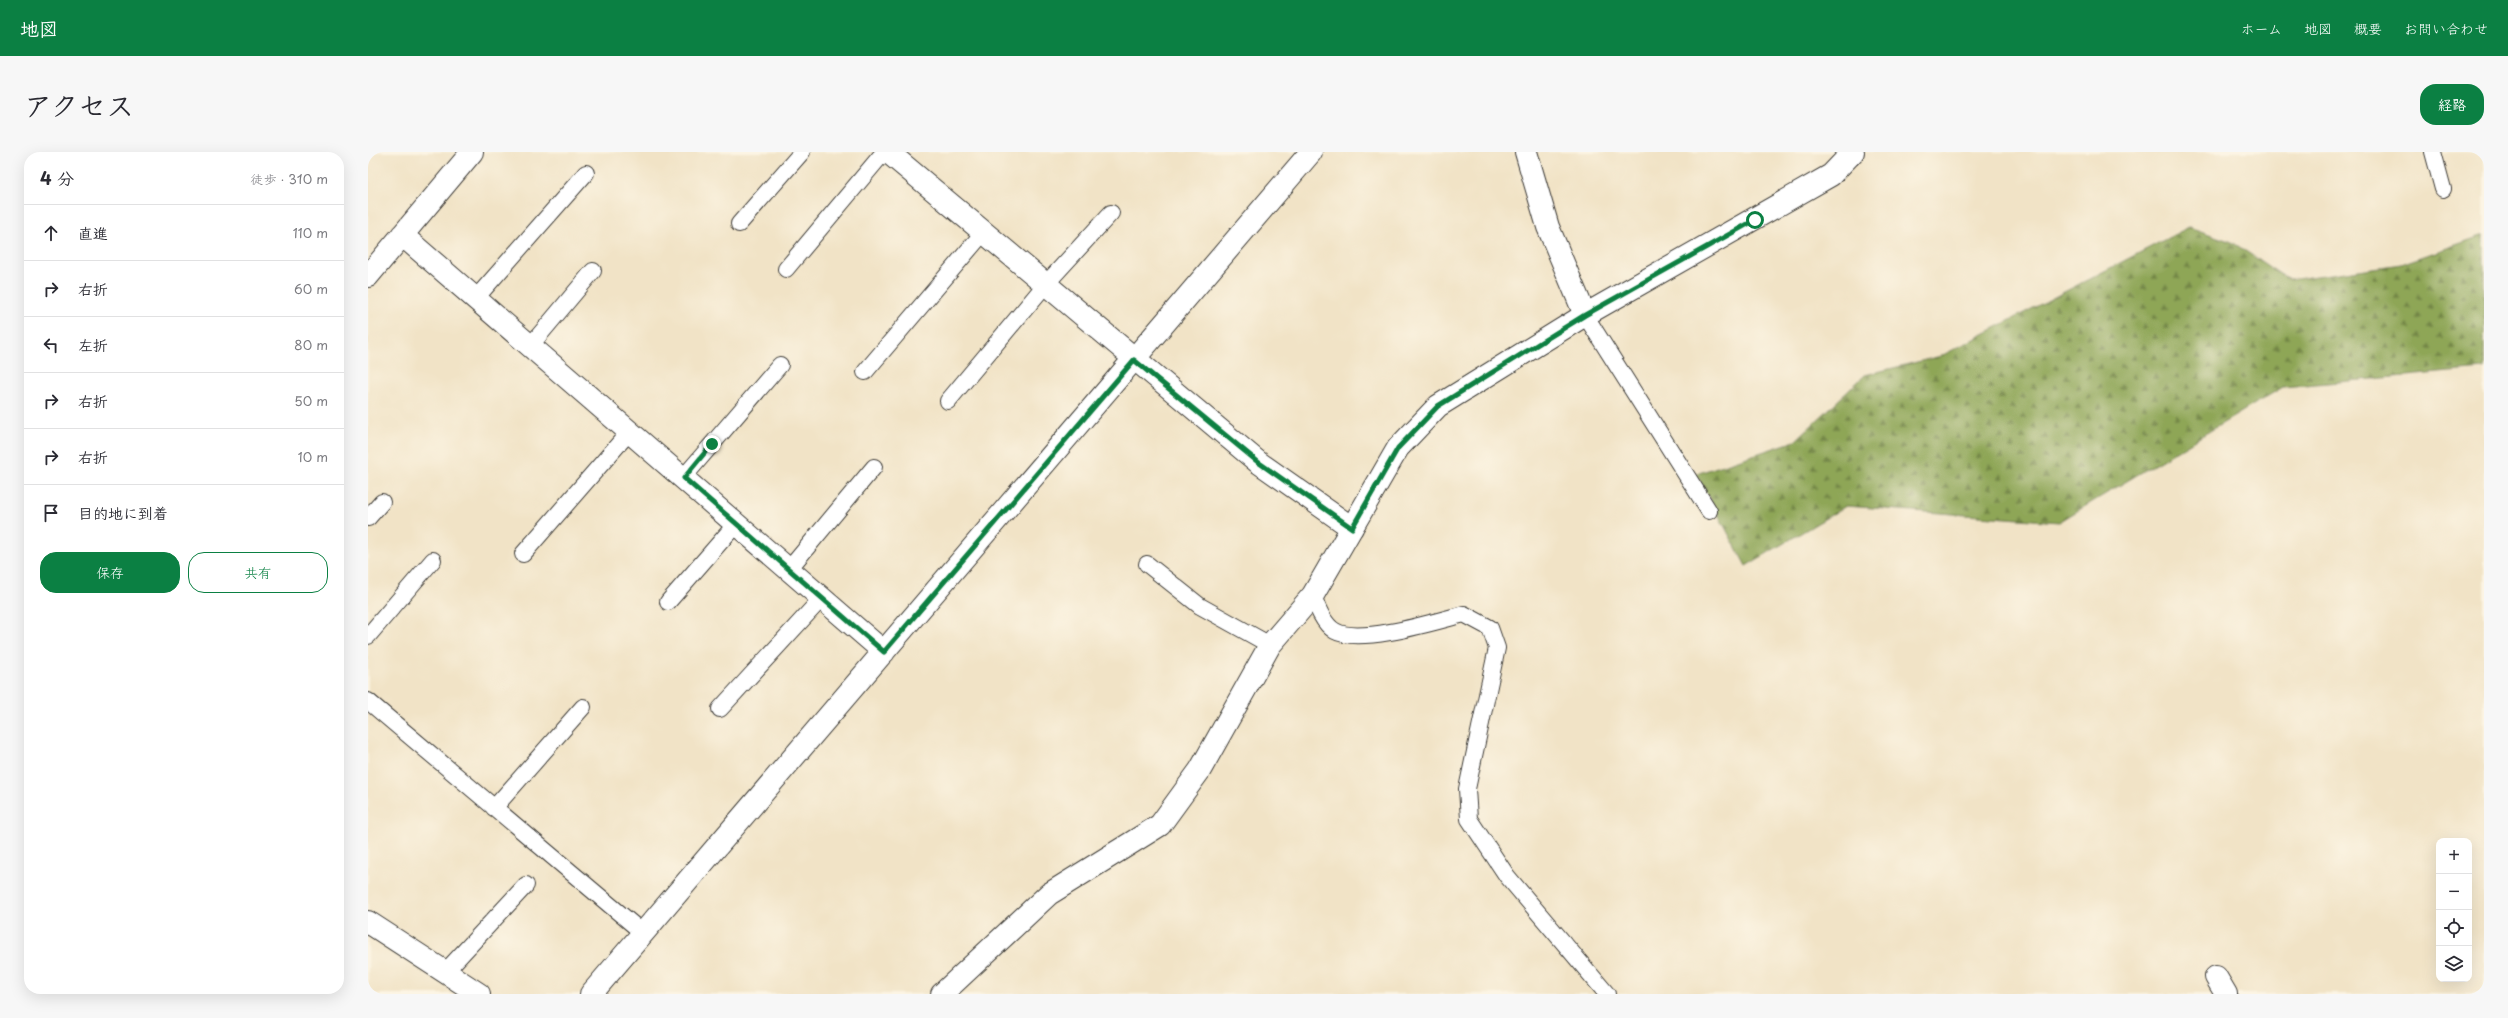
<!DOCTYPE html>
<html lang="ja">
<meta charset="utf-8">
<style>
body{margin:0;font-family:"Playpen Sans","Klee One",sans-serif;background:#f7f7f7;color:#2b2b33}
.controls{position:absolute;right:12px;bottom:12px;display:grid;overflow:hidden;border-radius:8px;box-shadow:0 4px 16px #0002}
.controls button{width:36px;height:36px;display:grid;place-items:center;padding:0;border:0;border-bottom:1px solid #e1e1e2;background:#fff;color:#2b2b33;font:20px sans-serif}
.stop{position:absolute;width:12px;height:12px;margin:-9px;border:3px solid #0b8043;border-radius:50%;background:#fff}
.stop.end{background:#0b8043;border-color:#fff;box-shadow:0 1px 4px #0008}
.list{margin:0;padding:0;list-style:none}
h2{display:flex;justify-content:space-between;align-items:center;height:52px;margin:0;padding:0 16px;font-size:17px}
h2 small{font-size:13px;font-weight:400;color:#7c7c81}
.list li{display:grid;grid-template-columns:26px 1fr auto;gap:12px;align-items:center;box-sizing:border-box;height:56px;padding:0 16px;border-top:1px solid #e1e1e2}
.list b{display:block;font-size:15px;white-space:nowrap}
.list em{font-size:13px;font-style:normal;color:#7c7c81}
.actions{display:flex;gap:8px;padding:12px 16px}
.actions a{flex:1;padding:9px 0;border:1px solid #0b8043;border-radius:16px;text-align:center;font-size:14px;color:#0b8043}
.actions .main{background:#0b8043;color:#fff}
.icon{flex:none;width:22px;height:22px;fill:none;stroke:currentColor;stroke-width:2;stroke-linecap:round;stroke-linejoin:round}
.map{position:relative;flex:none;width:2116px;height:842px;overflow:hidden;border-radius:16px}
header{display:flex;align-items:center;gap:24px;box-sizing:border-box;height:56px;padding:0 20px;background:#0b8043;color:#fff}
header strong{font-size:19px}
nav{display:flex;gap:22px;margin-inline-start:auto;font-size:14px}
.intro{display:flex;align-items:center;justify-content:space-between;box-sizing:border-box;height:96px;padding:0 24px}
h1{margin:0;font-size:28px}
.button{padding:10px 18px;border-radius:16px;background:#0b8043;color:#fff;font-size:14px;font-weight:700}
main{display:flex;gap:24px;padding:0 24px}
aside{flex:1;background:#fff;border-radius:16px;box-shadow:0 4px 16px #0002}
.map>svg:first-child{display:block}
.forest{fill:url(#forest-firs);stroke:#55613a}
.lines{fill:none;stroke-linecap:round;stroke-linejoin:round}
.lane-casing{stroke:#3c3a36;stroke-width:18}
.street-casing{stroke:#3c3a36;stroke-width:24}
.lane{stroke:#fff;stroke-width:16}
.street{stroke:#fff;stroke-width:22}
.route{stroke:#0b8043;stroke-width:5}
</style>
<header>
<strong>地図</strong>
<nav><a>ホーム</a><a>地図</a><a>概要</a><a>お問い合わせ</a></nav>
</header>
<div class="intro"><h1>アクセス</h1><a class="button">経路</a></div>
<main>
<aside>
<h2>4 分<small>徒歩 · 310 m</small></h2>
<ul class="list">
<li><svg class="icon" aria-label="ahead" viewBox="0 0 24 24"><path d="M12 20V5M6 11l6-6 6 6"/></svg><div><b>直進</b></div><em>110 m</em></li>
<li><svg class="icon" aria-label="right" viewBox="0 0 24 24"><path d="M7 20v-9h11M14 6l5 5-5 5"/></svg><div><b>右折</b></div><em>60 m</em></li>
<li><svg class="icon" aria-label="left" viewBox="0 0 24 24"><path d="M17 20v-9H6M10 6l-5 5 5 5"/></svg><div><b>左折</b></div><em>80 m</em></li>
<li><svg class="icon" aria-label="right" viewBox="0 0 24 24"><path d="M7 20v-9h11M14 6l5 5-5 5"/></svg><div><b>右折</b></div><em>50 m</em></li>
<li><svg class="icon" aria-label="right" viewBox="0 0 24 24"><path d="M7 20v-9h11M14 6l5 5-5 5"/></svg><div><b>右折</b></div><em>10 m</em></li>
<li><svg class="icon" aria-label="arrive" viewBox="0 0 24 24"><path d="M6 21V4h12l-3 4 3 4H6"/></svg><div><b>目的地に到着</b></div></li>
</ul>
<div class="actions"><a class="main">保存</a><a>共有</a></div>
</aside>
<div class="map">
<svg width="2116" height="842" viewBox="0 0 2116 842">
<defs>
<pattern id="forest-firs" width="22" height="20" patternUnits="userSpaceOnUse"><rect width="22" height="20" fill="#8ea657"/><path d="M5 1l3.5 6h-7zM16 11l3.5 6h-7z" fill="#738647"/></pattern>
</defs>
<rect width="100%" height="100%" fill="#fcf5e5"/>
<filter id="ink" filterUnits="userSpaceOnUse"><feTurbulence type="fractalNoise" baseFrequency=".025" numOctaves="2"/><feDisplacementMap in="SourceGraphic" scale="8" xChannelSelector="R" yChannelSelector="G"/><feConvolveMatrix kernelMatrix="1 2 1 2 8 2 1 2 1" color-interpolation-filters="sRGB"/></filter>
<filter id="wash" filterUnits="userSpaceOnUse"><feTurbulence type="fractalNoise" baseFrequency=".012" numOctaves="4" result="noise"/><feDisplacementMap in="SourceGraphic" scale="16" xChannelSelector="R" yChannelSelector="G"/><feGaussianBlur stdDeviation="0.9" result="paint"/><feColorMatrix in="noise" values="0 0 0 0 0 0 0 0 0 0 0 0 0 0 0 0 0 1.4 0 .05"/><feComposite in="paint" operator="in"/></filter>
<g filter="url(#wash)">
<rect width="100%" height="100%" fill="#f1e3c6"/>
<path class="forest" d="M1821 75 1864 90 1921 128 2033 112 2116 83V217L1915 235 1691 370 1478 354 1378 414 1328 322 1427 289 1497 223 1573 204Z"/>
</g>
<g filter="url(#ink)">
<g class="lines">
<defs>
<path id="lane" d="M2065 0 2075 37
M371 72 434 0
M418 117 516 0
M108 146 218 21
M1217 163 1341 359
M163 193 225 119
M497 220 615 81
M580 249 677 133 743 61
M315 326 412 213
M0 366 14 350
M155 402 262 279
M779 412 832 454 902 493
M421 417 506 315
M945 443C949 455 955 472 967 479 992 493 1069 469 1096 462L1122 476 1129 496 1099 637 1101 667 1139 724 1239 842
M300 450 368 372
M0 484 65 408
M0 549 275 781
M352 557 454 446
M126 656 215 555
M77 820 158 733"/>
<path id="street" d="M520 0 890 310 984 376
M1158 0 1180 75 1217 163
M34 83 516 500
M0 124 104 0
M0 770 111 842
M1848 825 1858 842
M223 842 943 0
M574 842 681 742 792 673 832 618 902 493 945 443 1030 296 1070 254 1217 163 1463 23 1485 0"/>
</defs>
<use href="#lane" class="lane-casing"/>
<use href="#street" class="street-casing"/>
<use href="#lane" class="lane"/>
<use href="#street" class="street"/>
</g>
</g>
<g class="lines" filter="url(#ink)">
<path class="route" d="M344 292 316 326 516 500 766 208 890 310 984 376 1030 296 1070 254 1217 163 1387 68"/>
</g>
</svg>
<div class="controls">
<button>+</button>
<button>−</button>
<button><svg class="icon" aria-label="locate" viewBox="0 0 24 24"><circle cx="12" cy="12" r="6"/><path d="M12 2v4M12 18v4M2 12h4M18 12h4"/></svg></button>
<button><svg class="icon" aria-label="layers" viewBox="0 0 24 24"><path d="M12 4l9 5-9 5-9-5zM3 14l9 5 9-5"/></svg></button>
</div>
<div class="stop" style="left:1387px;top:68px"></div>
<div class="stop end" style="left:344px;top:292px"></div>
</div>
</main>
